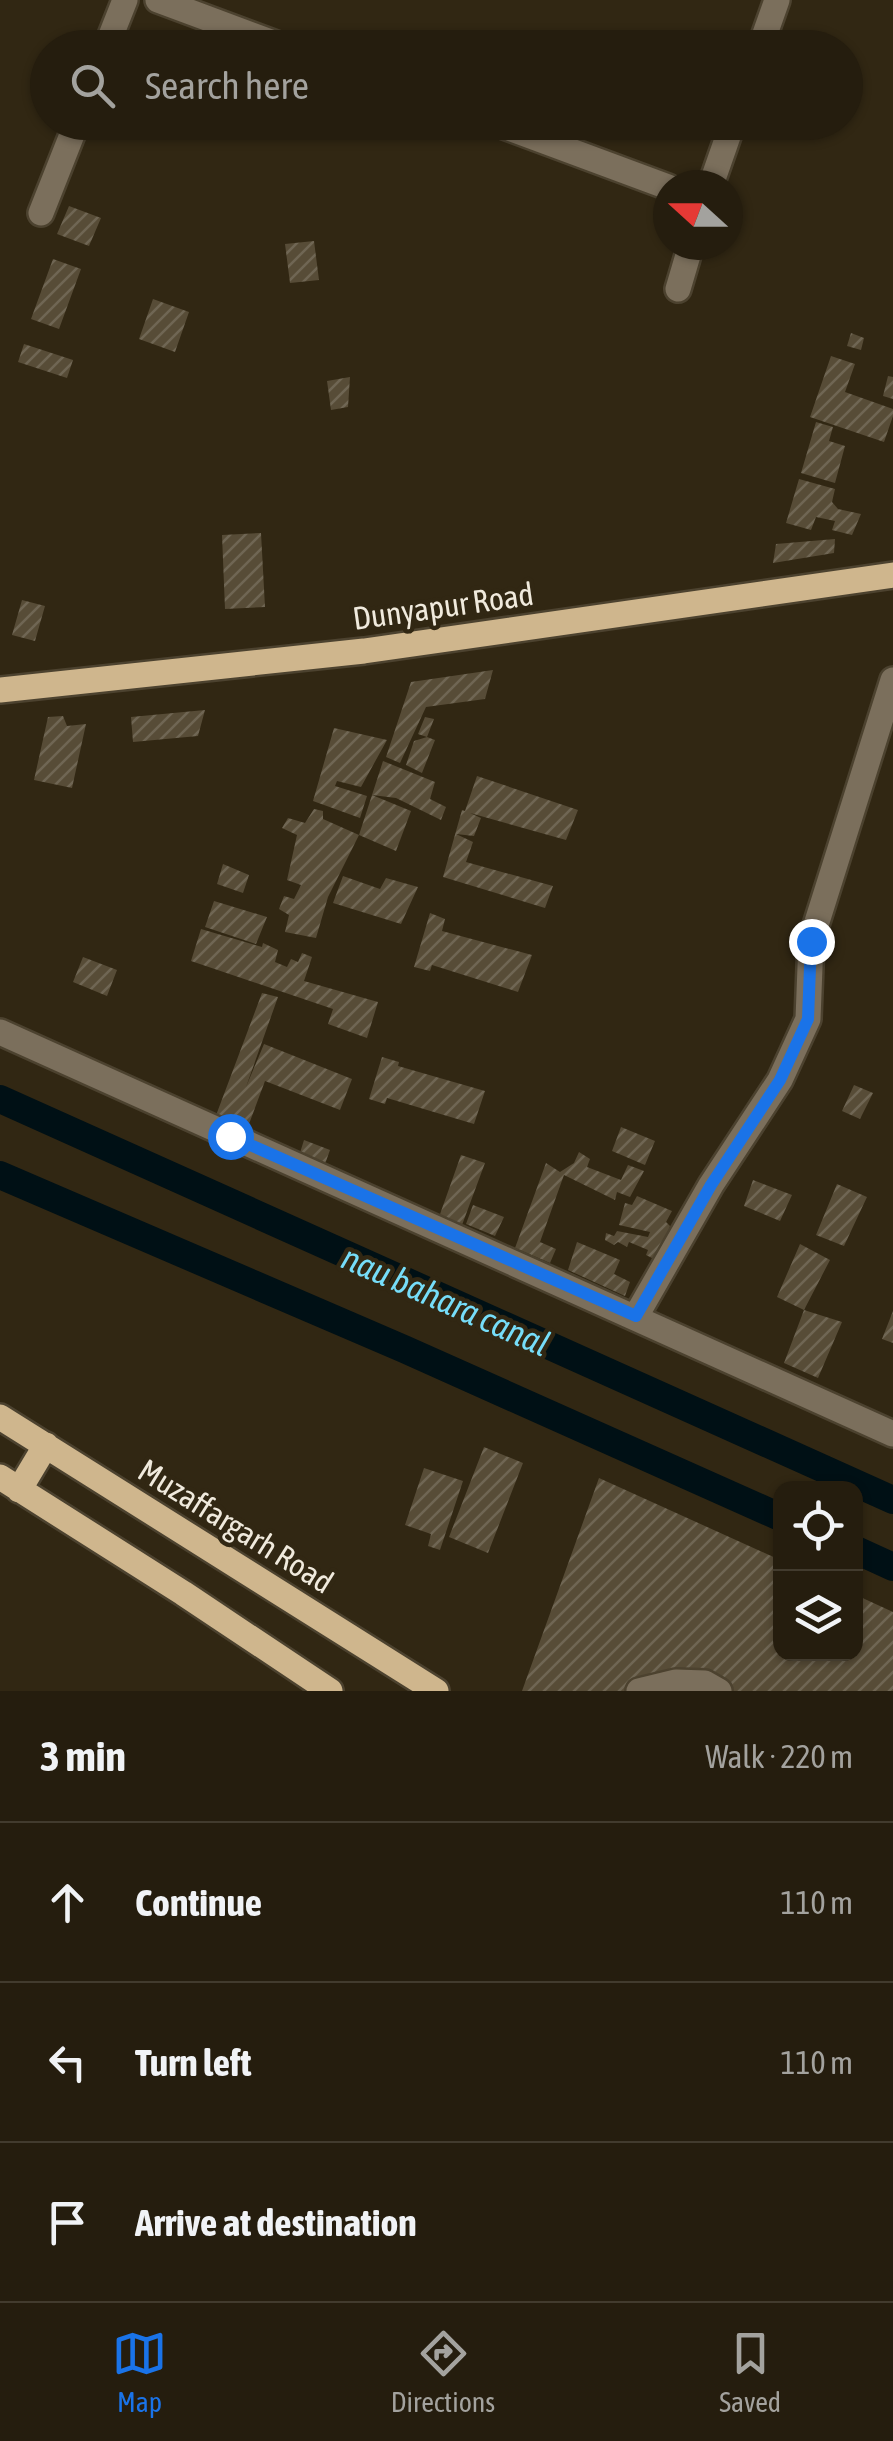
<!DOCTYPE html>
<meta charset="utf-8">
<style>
body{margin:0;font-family:"Asap Condensed",sans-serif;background:#312a1c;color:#f1f3f6}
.controls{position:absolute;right:30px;bottom:30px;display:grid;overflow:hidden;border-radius:20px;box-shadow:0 2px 8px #0004}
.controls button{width:90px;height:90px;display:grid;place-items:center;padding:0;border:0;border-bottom:2px solid #423b2e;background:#251d0e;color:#f1f3f6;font:50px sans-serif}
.compass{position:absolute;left:653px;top:170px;width:90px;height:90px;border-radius:50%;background:#251d0e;box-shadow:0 2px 8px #0004;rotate:291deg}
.stop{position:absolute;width:30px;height:30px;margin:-22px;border:8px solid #1a73e8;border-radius:50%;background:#fff}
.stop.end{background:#1a73e8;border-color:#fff;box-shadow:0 2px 10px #0008}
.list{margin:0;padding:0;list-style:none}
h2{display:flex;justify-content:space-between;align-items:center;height:130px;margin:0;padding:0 40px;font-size:42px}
h2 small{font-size:32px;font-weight:400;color:#a3a29e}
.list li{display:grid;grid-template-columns:65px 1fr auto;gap:30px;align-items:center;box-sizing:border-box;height:160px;padding:0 40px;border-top:2px solid #423b2e}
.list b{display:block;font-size:38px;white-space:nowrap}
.list em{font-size:32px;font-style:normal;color:#a3a29e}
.icon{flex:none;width:55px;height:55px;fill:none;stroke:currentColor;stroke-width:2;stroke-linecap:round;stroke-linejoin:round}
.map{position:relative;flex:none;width:893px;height:1691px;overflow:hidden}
.search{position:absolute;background:#251d0e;box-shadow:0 2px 8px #0004;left:30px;right:30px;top:30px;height:110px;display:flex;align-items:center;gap:25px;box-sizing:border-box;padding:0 35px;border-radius:55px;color:#a3a29e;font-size:38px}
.sheet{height:610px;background:#251d0e}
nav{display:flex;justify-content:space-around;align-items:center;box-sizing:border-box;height:140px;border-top:2px solid #423b2e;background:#251d0e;font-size:28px;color:#a3a29e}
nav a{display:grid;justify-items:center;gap:5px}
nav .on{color:#1a73e8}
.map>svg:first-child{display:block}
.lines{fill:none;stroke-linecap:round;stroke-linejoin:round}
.canal{stroke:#001015;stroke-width:28}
.building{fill:url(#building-hatch)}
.minor-casing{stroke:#4c422f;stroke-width:30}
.major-casing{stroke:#4c422f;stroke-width:30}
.minor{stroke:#7b6f5c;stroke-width:25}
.major{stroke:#cfb68d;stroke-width:25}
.route{stroke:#1a73e8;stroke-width:12}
.labels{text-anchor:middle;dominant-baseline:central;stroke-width:9;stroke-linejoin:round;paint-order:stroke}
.street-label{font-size:32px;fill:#f0eadd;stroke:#312713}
.water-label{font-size:35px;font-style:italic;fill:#76ddf9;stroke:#312713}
</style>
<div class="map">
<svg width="893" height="1691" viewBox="0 0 893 1691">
<defs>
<pattern id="building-hatch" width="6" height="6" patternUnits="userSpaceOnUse" patternTransform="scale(2.5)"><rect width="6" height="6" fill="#574c37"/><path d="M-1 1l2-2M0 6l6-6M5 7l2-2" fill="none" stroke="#6f6654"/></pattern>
</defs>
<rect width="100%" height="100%" fill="#312713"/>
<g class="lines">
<path class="canal" d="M0 1099 893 1500
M0 1175 404 1349 780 1517
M856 1550 893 1567"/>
</g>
<path class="building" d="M69 206 101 218 89 246 57 234Z
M314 241 319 280 290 283 285 244Z
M53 259 81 269 59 329 31 319Z
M153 299 189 312 175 352 139 339Z
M851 333 864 338 861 350 847 346Z
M24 344 73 360 67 378 18 362Z
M831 356 855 364 845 392 893 409V416L884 442 810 417Z
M888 376 893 377V399L883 396Z
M350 377 348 407 331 410 327 381Z
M816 422 833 427 829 441 845 446 835 483 801 473Z
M799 479 835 489 832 502 838 509 861 514 852 535 832 530 835 521 816 517 811 530 786 523Z
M261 533 265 607 225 609 222 535Z
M835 539 834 553 773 563 776 544Z
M22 600 45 606 35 641 12 635Z
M493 670 485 699 426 707 400 763 386 757 411 682Z
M205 710 198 736 133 742 131 717Z
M63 716 67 726 86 724 72 788 34 780 48 717Z
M425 717 434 719 427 737 418 734Z
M334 728 387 740 361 787 337 781 335 786 367 796 360 818 313 801Z
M427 737 435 740 422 773 406 765 414 741Z
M383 761 435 782 430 799 446 807 441 820 396 798 372 795Z
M477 776 578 810 566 840 470 813 481 818 474 836 456 834 473 842 466 862 553 886 545 908 443 877 462 810 465 811Z
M372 795 411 811 396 851 359 835Z
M314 809 323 811V819L359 835 328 897 316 938 285 932 289 915 279 909 284 896 294 899 301 885 287 880 297 835 282 828 288 818 305 823Z
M223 864 249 875 243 893 217 884Z
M343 876 380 889 386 878 418 887 401 924 333 903Z
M214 901 267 917 256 944 205 927Z
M430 913 445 919 442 931 532 955 518 992 432 965 430 971 414 967Z
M201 929 262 947 263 943 278 950 275 962 287 967 291 959 298 962 302 953 312 957 304 981 378 1002 367 1038 328 1024 333 1009 191 961Z
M83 957 117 970 107 996 73 982Z
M262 993 278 997 246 1087 264 1044 352 1079 340 1110 265 1081 246 1132 215 1118Z
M382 1057 399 1062 398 1066 485 1091 474 1124 387 1098 385 1104 369 1099Z
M854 1085 873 1093 860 1119 842 1111Z
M621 1127 655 1141 645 1165 612 1151Z
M304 1140 330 1150 325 1164 299 1156Z
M579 1152 590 1159 587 1167 621 1180 628 1165 644 1171 630 1197 617 1192 615 1200 564 1175 540 1242 556 1249 550 1263 515 1248 546 1163 560 1172 574 1163Z
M461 1155 485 1163 462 1225 439 1217Z
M753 1180 792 1195 780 1221 744 1206Z
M837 1184 867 1197 844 1246 816 1235Z
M637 1196 672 1211 666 1222 670 1226 667 1240 656 1260 646 1255 648 1250 629 1242 627 1247 618 1242 614 1245 605 1240 606 1233 614 1236 617 1231 648 1237 650 1232 619 1225 625 1203 632 1205Z
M473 1205 504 1217 495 1236 466 1224Z
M577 1242 620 1260 614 1274 630 1282 625 1296 568 1270Z
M800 1244 830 1260 804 1310 777 1297Z
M804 1310 842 1322 818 1378 784 1363Z
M893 1311V1343L882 1339Z
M484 1447 523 1463 488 1553 449 1537Z
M424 1468 463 1481 440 1550 428 1546 431 1534 405 1525Z
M599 1478 780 1560V1654H856V1595L893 1612V1691H522Z"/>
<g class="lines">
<defs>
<path id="minor" d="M158 0 287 48
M106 48 125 0
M760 48 777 0
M493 122 668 187
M711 185 733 122
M41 213 77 122
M678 289 691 245
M0 1032 893 1434
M636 1316 711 1185 780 1080 808 1019 811 941 893 680
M639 1691 676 1682 705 1683 719 1691"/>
<path id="major" d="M0 690 364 651 893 575
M0 1417 436 1691
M0 1477 183 1593 330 1691
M19 1490 46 1445"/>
</defs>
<use href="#minor" class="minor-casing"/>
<use href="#major" class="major-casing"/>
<use href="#minor" class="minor"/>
<use href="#major" class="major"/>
</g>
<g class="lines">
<path class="route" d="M230 1136 636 1316 711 1185 780 1080 808 1019 811 941"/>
</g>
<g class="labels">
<g class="street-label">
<text transform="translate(443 606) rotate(-8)">Dunyapur Road</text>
<text transform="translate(236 1526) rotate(32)">Muzaffargarh Road</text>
</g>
<g class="water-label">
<text transform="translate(446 1300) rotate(24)">nau bahara canal</text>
</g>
</g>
</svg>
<div class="controls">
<button><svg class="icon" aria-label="locate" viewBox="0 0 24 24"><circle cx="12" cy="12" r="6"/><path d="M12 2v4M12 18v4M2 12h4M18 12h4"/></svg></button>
<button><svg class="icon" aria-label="layers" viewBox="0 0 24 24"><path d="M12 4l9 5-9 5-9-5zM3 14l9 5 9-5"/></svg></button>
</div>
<svg class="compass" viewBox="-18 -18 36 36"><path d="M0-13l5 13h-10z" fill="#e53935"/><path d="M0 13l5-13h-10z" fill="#a3a29e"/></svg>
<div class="stop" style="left:230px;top:1136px"></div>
<div class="stop end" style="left:811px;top:941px"></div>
<div class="search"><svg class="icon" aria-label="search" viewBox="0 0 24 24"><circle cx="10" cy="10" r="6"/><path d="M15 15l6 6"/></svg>Search here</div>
</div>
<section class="sheet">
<h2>3 min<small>Walk · 220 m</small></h2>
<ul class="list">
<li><svg class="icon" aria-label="ahead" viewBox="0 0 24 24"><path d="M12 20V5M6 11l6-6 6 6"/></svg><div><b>Continue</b></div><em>110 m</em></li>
<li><svg class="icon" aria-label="left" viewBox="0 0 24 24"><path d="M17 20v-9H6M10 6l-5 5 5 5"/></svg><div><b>Turn left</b></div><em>110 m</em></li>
<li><svg class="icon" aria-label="arrive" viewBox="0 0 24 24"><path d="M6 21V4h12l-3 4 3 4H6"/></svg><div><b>Arrive at destination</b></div></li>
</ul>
</section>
<nav>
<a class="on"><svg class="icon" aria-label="map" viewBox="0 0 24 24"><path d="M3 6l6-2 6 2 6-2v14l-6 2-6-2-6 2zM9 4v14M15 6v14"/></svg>Map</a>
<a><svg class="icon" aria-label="directions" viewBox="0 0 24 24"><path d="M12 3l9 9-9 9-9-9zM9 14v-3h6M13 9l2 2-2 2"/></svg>Directions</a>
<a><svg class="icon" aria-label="saved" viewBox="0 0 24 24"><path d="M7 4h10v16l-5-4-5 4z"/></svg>Saved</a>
</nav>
